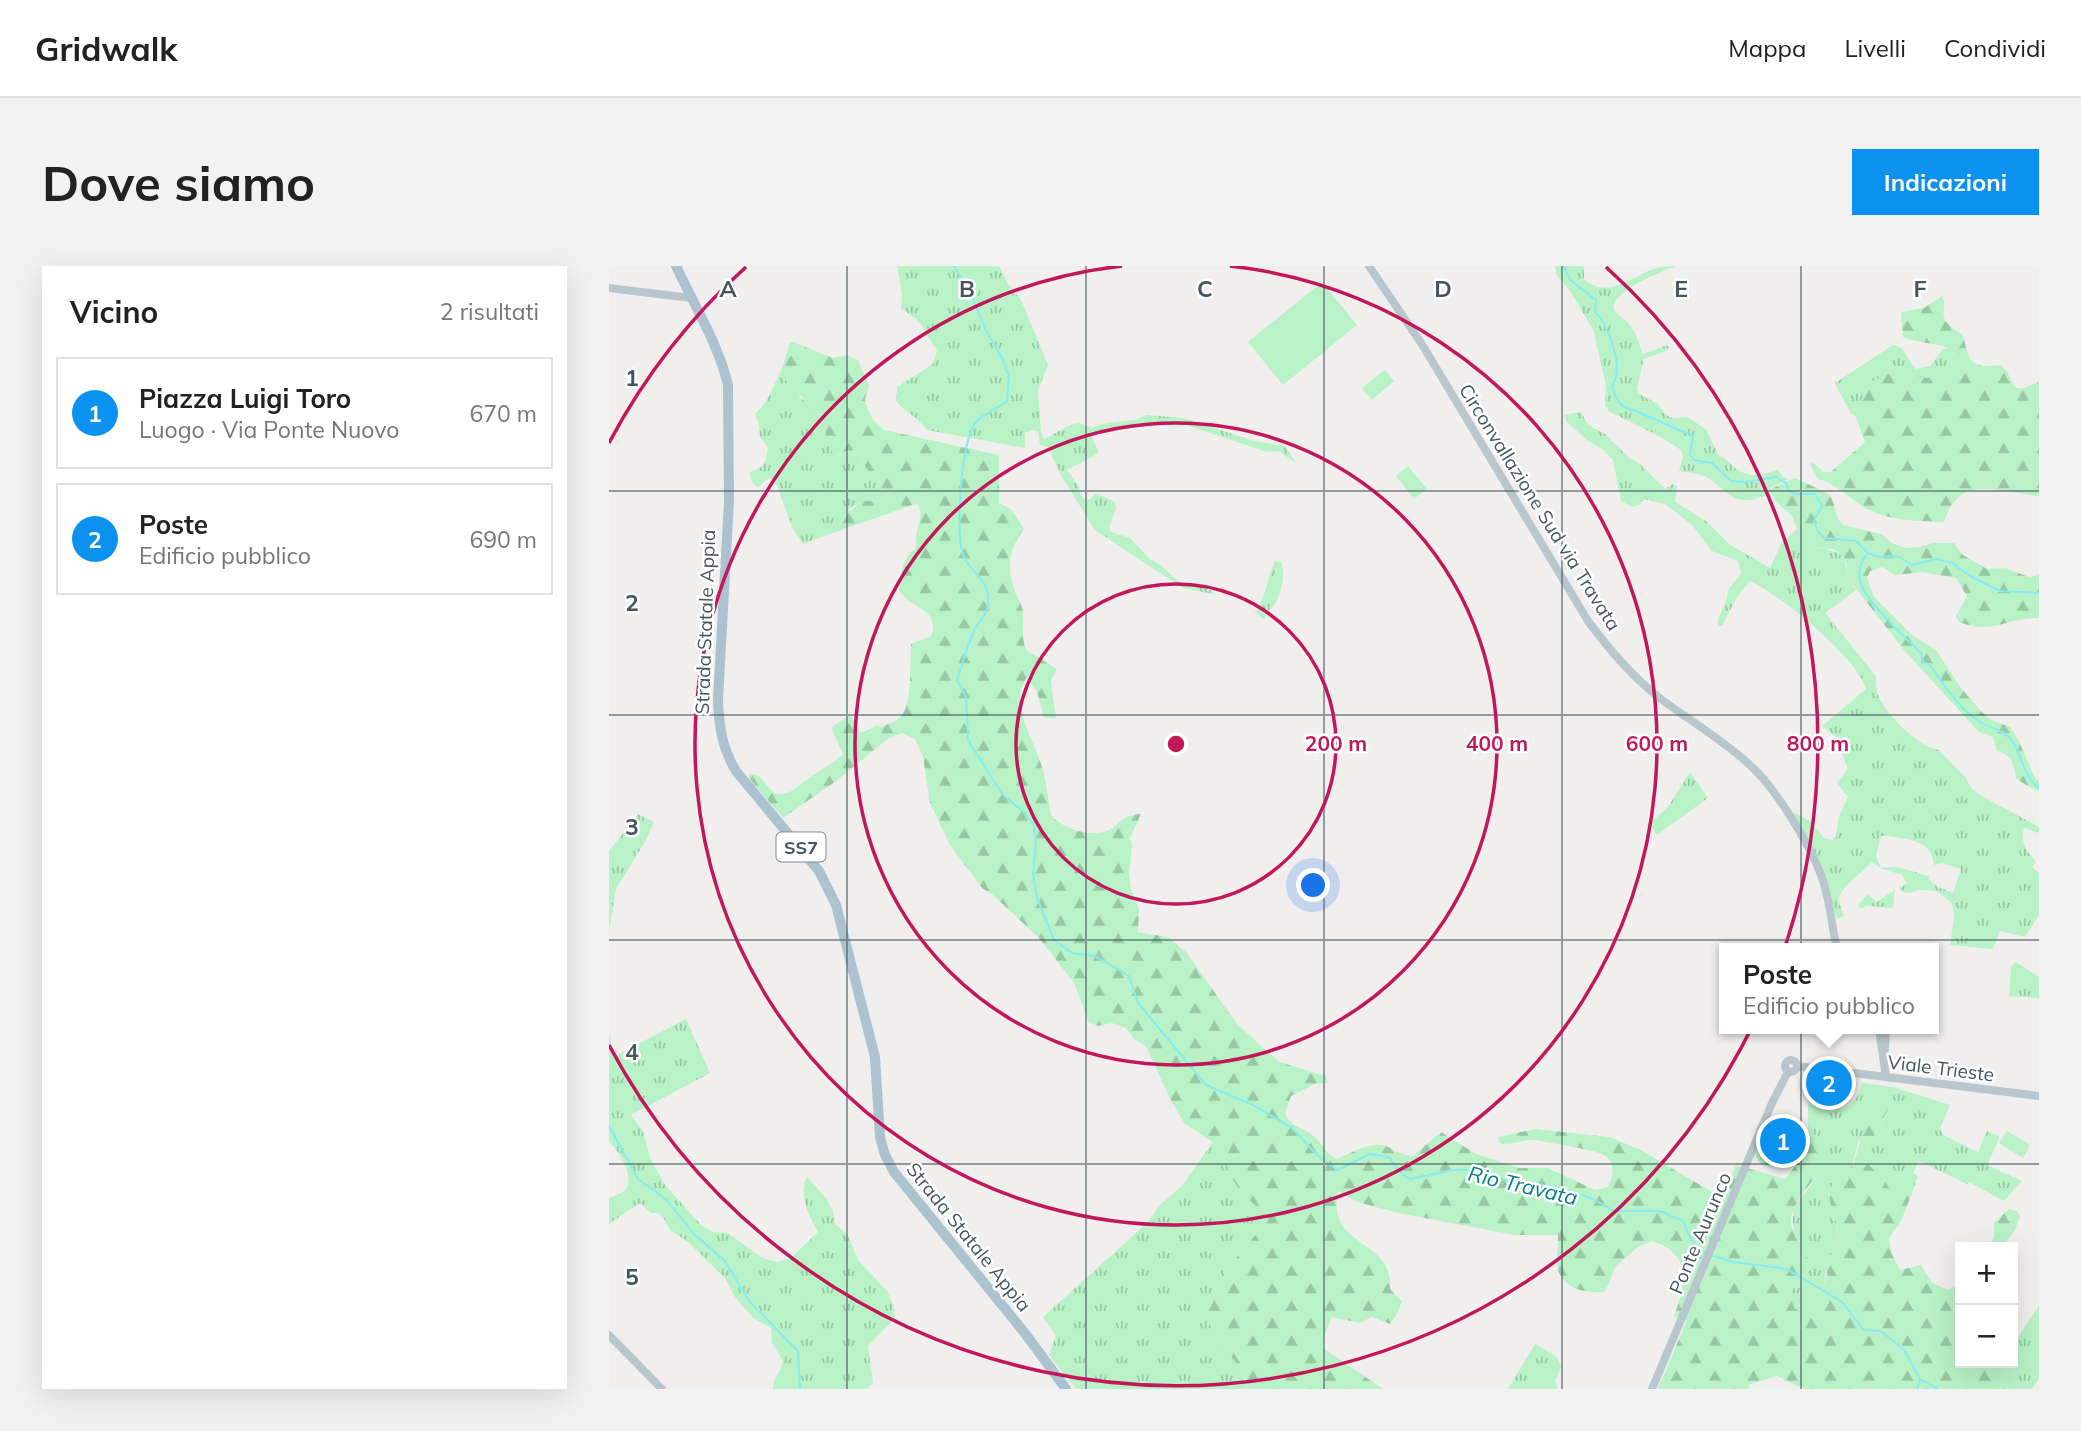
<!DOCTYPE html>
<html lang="it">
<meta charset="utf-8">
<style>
body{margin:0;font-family:Mulish,sans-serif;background:#f2f2f2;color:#222}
.controls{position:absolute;right:21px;bottom:21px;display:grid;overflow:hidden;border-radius:0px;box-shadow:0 7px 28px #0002}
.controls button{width:63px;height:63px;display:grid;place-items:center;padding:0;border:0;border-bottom:2px solid #e0e0e0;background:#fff;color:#222;font:35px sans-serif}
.you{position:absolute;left:705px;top:620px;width:24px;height:24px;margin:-18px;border:5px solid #fff;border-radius:50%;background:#1a73e8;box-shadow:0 0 0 10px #1a73e833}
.badge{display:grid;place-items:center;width:46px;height:46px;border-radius:50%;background:#0b91ee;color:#fff;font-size:23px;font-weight:700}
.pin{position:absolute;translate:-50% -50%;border:4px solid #fff;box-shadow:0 2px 7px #0006}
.popup{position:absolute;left:1110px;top:677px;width:220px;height:91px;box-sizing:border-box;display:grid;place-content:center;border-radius:0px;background:#fff;filter:drop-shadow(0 2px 5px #0005);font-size:23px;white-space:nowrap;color:#767676}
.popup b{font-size:26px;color:#222}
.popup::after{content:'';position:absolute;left:50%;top:100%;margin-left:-14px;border:14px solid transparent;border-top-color:#fff}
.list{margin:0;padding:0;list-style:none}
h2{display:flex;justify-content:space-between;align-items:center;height:91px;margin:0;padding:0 28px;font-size:30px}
h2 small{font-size:23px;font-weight:400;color:#767676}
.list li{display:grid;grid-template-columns:46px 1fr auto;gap:21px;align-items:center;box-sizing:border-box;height:112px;margin:0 14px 14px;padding:0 14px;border:2px solid #e0e0e0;border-radius:0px}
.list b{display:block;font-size:26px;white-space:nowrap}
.list p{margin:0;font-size:23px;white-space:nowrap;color:#767676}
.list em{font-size:23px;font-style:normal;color:#767676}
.map{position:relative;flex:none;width:1430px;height:1123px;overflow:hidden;border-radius:0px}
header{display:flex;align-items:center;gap:42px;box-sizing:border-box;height:98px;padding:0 35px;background:#fff;border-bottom:2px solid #e0e0e0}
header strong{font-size:33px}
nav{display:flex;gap:38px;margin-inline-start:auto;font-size:24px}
.intro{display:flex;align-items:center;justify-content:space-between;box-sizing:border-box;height:168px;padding:0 42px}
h1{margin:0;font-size:49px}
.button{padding:18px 32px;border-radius:0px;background:#0b91ee;color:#fff;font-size:24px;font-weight:700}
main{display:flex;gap:42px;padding:0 42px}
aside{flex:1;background:#fff;border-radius:0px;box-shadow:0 7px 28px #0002}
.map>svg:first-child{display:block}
.grass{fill:url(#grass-tufts);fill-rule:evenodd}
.forest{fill:url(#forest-firs)}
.garden{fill:url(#garden-dots)}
.pitch{fill:#b9f2c6}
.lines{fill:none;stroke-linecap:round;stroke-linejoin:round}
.stream{stroke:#83edf2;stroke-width:2}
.tertiary{stroke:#b8c6cd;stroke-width:8}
.primary{stroke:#acc3cf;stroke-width:10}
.grid{fill:none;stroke:#45555d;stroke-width:2;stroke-opacity:0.55}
.ring{fill:none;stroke:#c2185b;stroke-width:3.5}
.labels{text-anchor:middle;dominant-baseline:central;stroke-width:5;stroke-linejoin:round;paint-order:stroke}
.shield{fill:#fff;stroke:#7d888e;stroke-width:2}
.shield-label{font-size:18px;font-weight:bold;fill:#45555d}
.street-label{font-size:19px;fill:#45555d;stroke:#fff}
.water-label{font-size:21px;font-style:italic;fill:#067c83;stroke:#fff}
.grid-label{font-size:23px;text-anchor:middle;font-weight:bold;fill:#45555d;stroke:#fff;stroke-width:5;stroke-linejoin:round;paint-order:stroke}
.centre{fill:#c2185b;stroke:#fff;stroke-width:3.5}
.ring-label{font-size:21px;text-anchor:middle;font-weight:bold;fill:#c2185b;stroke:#fff;stroke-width:5;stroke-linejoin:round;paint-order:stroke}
</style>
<header>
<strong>Gridwalk</strong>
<nav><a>Mappa</a><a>Livelli</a><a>Condividi</a></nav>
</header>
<div class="intro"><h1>Dove siamo</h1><a class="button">Indicazioni</a></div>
<main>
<aside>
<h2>Vicino<small>2 risultati</small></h2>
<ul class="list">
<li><span class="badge">1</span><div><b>Piazza Luigi Toro</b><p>Luogo · Via Ponte Nuovo</p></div><em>670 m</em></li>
<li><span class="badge">2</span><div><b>Poste</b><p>Edificio pubblico</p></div><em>690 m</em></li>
</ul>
</aside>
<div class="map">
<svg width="1430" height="1123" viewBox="0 0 1430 1123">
<defs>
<pattern id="grass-tufts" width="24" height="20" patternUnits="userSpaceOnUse" patternTransform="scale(1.75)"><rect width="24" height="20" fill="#b9f2c6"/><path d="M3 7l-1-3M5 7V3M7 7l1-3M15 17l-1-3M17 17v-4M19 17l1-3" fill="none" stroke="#98c7a4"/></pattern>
<pattern id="forest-firs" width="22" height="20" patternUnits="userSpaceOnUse" patternTransform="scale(1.75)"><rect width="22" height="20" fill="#b9f2c6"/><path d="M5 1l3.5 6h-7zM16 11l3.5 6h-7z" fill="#98c7a4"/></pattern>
<pattern id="garden-dots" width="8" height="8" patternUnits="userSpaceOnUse" patternTransform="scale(1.75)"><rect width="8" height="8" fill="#b9f2c6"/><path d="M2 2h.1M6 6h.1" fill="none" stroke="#98c7a4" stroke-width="1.8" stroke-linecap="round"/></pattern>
</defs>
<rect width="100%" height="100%" fill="#f1eeee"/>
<path class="grass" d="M288 0H390L399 18 412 34 439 99 429 124 432 166 435 173 463 158 470 157 483 162 497 157 526 154 538 149 575 152 645 175 676 180 688 198 670 185 658 186 580 160 558 155 482 169 490 187 458 204 470 221 471 228 475 233H482L487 227 506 236 507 242 500 262 502 266 521 272 541 293 553 300 569 315 604 325V328L574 322 486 264 453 211 439 181 431 179 429 165 423 164 416 167V182L318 164C309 151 297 147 287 135L288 121 324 98 328 84C313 65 317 56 292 43L293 28Z
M946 0H975V13C1000 36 1025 7 1051 1 1056 0 1062 0 1067 0 1054 5 1002 25 1005 42 1006 49 1015 52 1020 58 1027 66 1030 78 1034 88L1058 79 1060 82 1055 86 1035 93 1028 122 1030 128 1049 138 1057 149 1064 152 1078 151 1097 163 1110 190C1117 192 1118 195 1124 200 1138 213 1152 209 1169 204L1174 211 1179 213 1161 223 1162 230C1152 229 1145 235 1135 234 1120 234 1110 217 1097 211 1088 206 1080 207 1070 205L1074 191 1072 184 1050 170 1001 146 996 140 997 119 984 63 961 25 948 9Z
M1284 79C1299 81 1297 94 1307 103L1321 100 1334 83 1341 82 1348 95 1346 102C1338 105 1329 112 1321 112 1293 112 1277 95 1258 126 1253 135 1248 139 1246 150L1242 148 1226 117Z
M172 105 174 112 186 120 192 133 199 136 202 143 218 153 217 167 229 189C256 175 249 194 261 205 270 214 275 221 275 234 269 235 262 233 257 235 250 236 232 248 226 252L229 265 194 278 184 263 166 215 160 212 149 221C143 218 141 212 141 206L152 201 157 194 159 181 151 171 150 159 146 148 157 136Z
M972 146 979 159 996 168 1020 192 1029 196 1056 223 1064 218 1068 220 1066 236 1097 255 1120 278 1161 302 1173 276 1188 263 1208 282C1247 286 1230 299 1247 324L1216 347 1267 410C1267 415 1267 422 1268 427 1275 446 1309 482 1330 484L1357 512 1362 522 1369 528 1430 561V567L1415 562C1411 576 1417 585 1427 596L1423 601 1430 607V649L1416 671 1391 665 1384 683 1341 679 1345 652 1343 637 1328 625 1308 624 1305 626 1296 627 1290 622 1298 617 1293 609 1272 602 1263 596 1235 622 1229 633 1235 650 1228 653 1183 549 1186 547 1201 555 1216 573 1222 574 1227 571 1230 550 1239 531 1228 517 1239 503 1233 488 1240 481 1213 460 1257 423C1249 392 1170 328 1141 315L1128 331 1113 360 1109 359V353L1117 335 1120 322 1132 308 1129 295 1103 285 1083 259 1056 238 1035 233 1030 239 1023 241 1012 235 1004 194 994 184 978 174 958 156 955 149ZM1272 570C1285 570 1309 573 1319 583 1323 587 1324 594 1325 599L1333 597 1352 603 1344 627 1329 621 1319 613 1321 610C1304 607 1290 598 1272 602L1267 590Z
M666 295 672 296C677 307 672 329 665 339 661 344 657 347 655 353L644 345 647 346C654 337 660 308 666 295Z
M1081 506 1099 532 1048 569 1040 558 1059 541Z
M29 548 45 556 37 574 7 623 0 665V585Z
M1286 624 1284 642 1258 640 1251 643 1249 639 1259 628 1267 636Z
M1407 696 1430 711V732L1400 730 1402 701Z
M77 753 101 807 22 849 34 865 41 892 56 919 92 959 105 966 119 967 153 992 168 996 182 992 209 966C200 950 189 929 198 911L217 932 224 945 226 958 238 968 249 994 278 1025 284 1038 286 1052 259 1080 264 1117 258 1123H164C165 1108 172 1107 174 1095L163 1077 162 1062 144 1052 126 1031 116 1012 79 976 61 964 54 951 49 947H42L31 937 0 958V932C5 930 12 928 16 924 27 911 10 885 0 876V767L4 791Z
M1253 817 1284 821 1341 839 1331 863 1334 869 1369 886 1378 865 1391 871 1378 899 1413 915 1395 935 1360 916 1358 918 1312 896H1309L1304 907 1309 910 1303 927 1299 921 1285 925 1279 921 1272 908 1266 905 1256 895 1260 881 1277 848 1268 840 1249 877 1242 904 1226 915 1220 928 1230 969 1228 983 1218 1001 1216 1015 1205 1036 1194 1044H1186L1181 1031 1183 1024 1202 1001C1190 983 1180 963 1185 942 1201 918 1233 888 1199 863V837C1227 844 1244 851 1253 817Z
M604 876 614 887 624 914 653 946 654 960 617 1004 615 1018 608 1030V1065L613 1078 632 1099 639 1123H467L440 1089 447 1069 434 1051 538 957 551 939 573 920Z
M1430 1039V1113L1423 1123H1400L1390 1116 1399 1103V1097H1404V1079Z
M926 1078 948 1091 952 1101 946 1115 949 1123H899Z"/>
<path class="forest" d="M1333 30C1338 39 1332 46 1336 54 1340 61 1349 64 1354 70 1361 96 1361 103 1392 99L1397 104 1406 121 1412 123 1430 116V230C1390 227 1351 205 1335 256 1312 255 1286 255 1265 246 1244 238 1231 218 1209 213L1201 198 1204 197 1215 206H1222L1256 176 1246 149 1248 140 1264 115 1276 108 1290 107 1318 112 1327 111 1346 102C1353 72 1313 81 1294 71L1292 46 1315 42Z
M184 76 224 92 238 89 249 94 260 120 256 133 258 141 264 154 275 164 390 189V237L402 243 415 263C400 282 397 302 406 325 409 332 413 339 414 346 415 360 412 371 417 384L448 403 442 415 447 453 435 451 428 426 418 411C400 437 423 470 431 495 437 512 439 531 442 549 452 562 482 572 498 565 512 559 511 549 532 548L521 572 523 579 520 608 522 623 530 643 529 666 559 671 577 686 628 758 670 796 717 810 719 817 706 818 682 830 676 847C682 862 697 862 707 872 715 880 717 888 728 893 740 888 759 877 772 879 783 880 787 889 804 890L832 866 867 888 911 902H939L986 924 999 921C1005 910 1007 895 993 888 985 884 933 875 923 874 912 874 901 880 890 877L889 871 926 863 1000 871 1030 883 1103 926C1120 924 1121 913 1127 899L1176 913 1192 893 1199 863C1244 896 1183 921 1182 955 1182 962 1186 970 1189 976 1192 984 1194 989 1201 994L1202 1001 1183 1024 1181 1031 1186 1043 1193 1044C1204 1035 1214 1025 1218 1010 1219 1005 1217 999 1219 994 1222 985 1229 983 1230 971 1230 956 1218 939 1221 924 1224 911 1241 910 1245 897 1251 879 1255 847 1274 836L1280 841 1260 881 1256 895 1266 905 1272 908 1279 921 1285 925 1291 921H1299L1303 927 1292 955 1280 972 1282 986 1291 1004 1312 999 1323 1017 1340 1024 1346 1020 1351 1010V1071L1347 1073C1345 1081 1349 1093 1353 1100 1369 1102 1382 1097 1399 1097V1103L1390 1116 1400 1123H1195L1168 1110 1141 1118 1139 1123H1049L1078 1054 1065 1050C1078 1017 1083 988 1043 975L1029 981 1007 1000 996 1026C976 1028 950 1022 948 998 948 989 949 979 949 969H906L789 947 748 936 729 925C717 984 785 971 781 1023L793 1035 788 1048 781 1058 763 1051 750 1057 723 1051 714 1074V1082L774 1123H639C634 1097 626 1098 613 1079 607 1070 606 1063 597 1055L599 1041 615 1018 617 1004 654 960 653 946 632 926 624 914 614 887 604 876 576 858 561 833 537 780 525 773 517 762 503 757 489 760 480 756 465 717 430 672 384 629 373 622 341 579 321 537 314 491 306 473 293 467 280 472 227 515 174 552 140 512V508L149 509 165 527C181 531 189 520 200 512 212 504 223 498 234 488L224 466 223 461 240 450 244 452 252 467 269 459 272 461C280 458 291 454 295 446 303 430 301 396 302 378L322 370C333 343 300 342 290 324 292 310 293 291 306 283 308 279 307 276 307 272 308 256 315 255 309 237L229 265 226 252 229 246 243 244 254 235 274 234C276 219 268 214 259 204 253 198 256 189 247 185 239 182 232 189 224 188L216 174 218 153 214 148H206C196 134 187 123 174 112L172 105 181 77Z
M1186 212 1218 227 1223 233 1229 253 1234 259 1272 268 1283 277 1296 282 1310 281 1324 277H1345L1354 289 1378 303 1396 302 1420 311 1430 309V352C1399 351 1384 369 1350 356L1347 350 1358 330 1347 312 1314 306 1286 309 1274 301 1261 305 1258 312 1265 331 1303 369 1327 384 1352 422 1370 443 1380 453 1401 461 1409 473 1426 512 1430 515V526L1407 513C1405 499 1403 488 1388 485L1384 471 1370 466 1294 383 1239 312 1238 298 1234 291 1224 283 1209 282 1203 278 1188 263 1183 250 1167 236 1160 224Z
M1400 943 1408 945 1411 951 1406 964 1393 981H1380L1385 971V957Z"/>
<path class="garden" d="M1172 848 1178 849 1188 856C1189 867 1181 890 1172 897 1161 905 1148 899 1146 887L1162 851Z"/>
<path class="pitch" d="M713 16 748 59 674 119 639 76Z
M776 104 785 115 763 134 753 122Z
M799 200 818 223 805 233 787 210Z
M1398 865 1421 879 1414 892 1390 877Z"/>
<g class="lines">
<path class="stream" d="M345 0 361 25 376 63 393 92 400 110 398 135C389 142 373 149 367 156 352 172 346 268 354 289 359 304 377 311 379 329 380 349 375 348 366 363 358 378 354 398 348 414L357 431 359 474 393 528 417 548 425 560 427 579 424 607 428 632 445 674 463 687 486 690 520 710 529 737 597 819 644 839 683 862 709 890 729 904 760 888 780 891 792 907 801 913 843 904H866L910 919 924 917 957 924 984 933 1005 945H1051L1074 955C1080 969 1083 980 1097 987
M955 0 961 14 987 34 986 46C999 58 1008 87 1008 105 1008 110 1005 116 1003 121 1008 136 1011 142 1027 145L1084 170 1081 189 1085 194 1103 197 1122 215 1136 216 1167 211 1177 217 1180 225 1186 228H1206L1213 240 1205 254 1209 266 1216 272 1247 275 1259 287 1270 291 1288 290 1303 299 1328 293 1343 297 1361 310 1391 325 1430 327
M1258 288C1252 296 1249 304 1251 314 1255 335 1296 371 1312 387L1314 396 1321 399C1336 420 1349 442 1371 456 1380 462 1392 463 1400 471 1414 486 1411 507 1430 522
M0 860 29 913 57 933 85 968 116 995 140 1035 189 1085 191 1123
M1102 989 1124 996 1178 1003 1233 1036 1255 1064 1271 1065 1281 1072 1296 1085 1311 1113 1329 1123
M1308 1123 1311 1114"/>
<path class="tertiary" d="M760 0 814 80 979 355C999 382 1022 409 1048 430 1079 454 1115 474 1143 501 1167 523 1200 577 1212 609 1221 632 1222 658 1228 682
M0 22 82 32
M1270 763 1277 811
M1276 783 1277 763
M1176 800a6 6 0 1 1 12 0a6 6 0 1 1-12 0Z
M1188 800 1430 830
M0 1069 53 1123
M1043 1123 1163 837 1179 806"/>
<path class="primary" d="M67 0C85 39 109 77 119 119L120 235 109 434C110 461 113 482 127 505L210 605 227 639 266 791 271 871 276 889 285 906 415 1066 457 1123"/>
</g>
<path class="grid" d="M238 0V1123M477 0V1123M715 0V1123M953 0V1123M1192 0V1123M0 225H1430M0 449H1430M0 674H1430M0 898H1430"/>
<g class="ring">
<circle cx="567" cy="478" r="160"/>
<circle cx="567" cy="478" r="321"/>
<path d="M621 0A481 481 0 1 1 513 0"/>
<path d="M0 177A642 642 0 0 1 137 1M997 1A642 642 0 1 1 0 779"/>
</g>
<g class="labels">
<rect class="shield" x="167.5" y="566.5" width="49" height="29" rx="5"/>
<g class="shield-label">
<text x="192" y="581">SS7</text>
</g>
<g class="street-label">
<text transform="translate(931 241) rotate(58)">Circonvallazione Sud via Travata</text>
<text transform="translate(96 356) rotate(-88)">Strada Statale Appia</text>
<text transform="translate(1332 802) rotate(7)">Viale Trieste</text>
<text transform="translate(1091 967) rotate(-67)">Ponte Aurunco</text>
<text transform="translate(360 971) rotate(51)">Strada Statale Appia</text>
</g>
<g class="water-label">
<text transform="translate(914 919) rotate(13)">Rio Travata</text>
</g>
</g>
<g class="grid-label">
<text x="119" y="31">A</text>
<text x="358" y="31">B</text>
<text x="596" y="31">C</text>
<text x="834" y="31">D</text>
<text x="1072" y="31">E</text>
<text x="1311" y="31">F</text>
<text x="23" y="120">1</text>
<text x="23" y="345">2</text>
<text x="23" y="569">3</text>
<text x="23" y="794">4</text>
<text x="23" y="1019">5</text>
</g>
<circle cx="567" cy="478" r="10" class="centre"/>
<g class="ring-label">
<text x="727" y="485">200 m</text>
<text x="888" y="485">400 m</text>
<text x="1048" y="485">600 m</text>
<text x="1209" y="485">800 m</text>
</g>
</svg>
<div class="controls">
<button>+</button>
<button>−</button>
</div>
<div class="you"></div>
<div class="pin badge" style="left:1174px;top:875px">1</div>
<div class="pin badge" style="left:1220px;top:817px">2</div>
<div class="popup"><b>Poste</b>Edificio pubblico</div>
</div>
</main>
